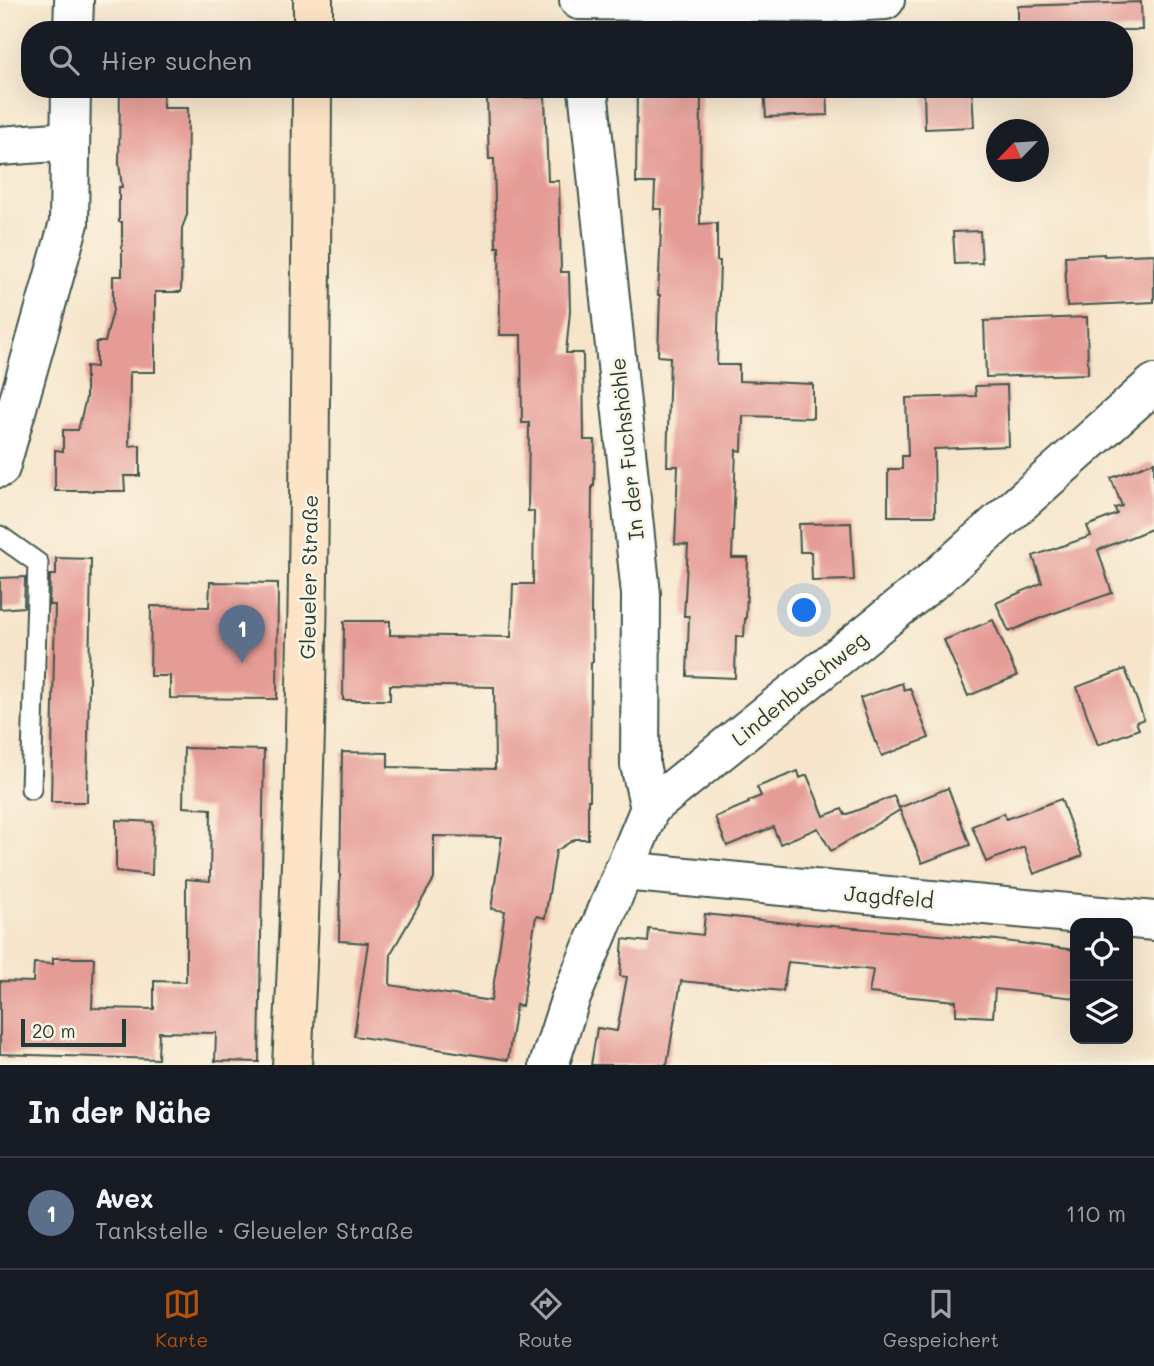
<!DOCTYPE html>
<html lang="de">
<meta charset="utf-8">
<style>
body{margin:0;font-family:Mali,sans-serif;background:#20242c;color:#f1f3f6}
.controls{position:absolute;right:21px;bottom:21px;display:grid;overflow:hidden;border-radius:14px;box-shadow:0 7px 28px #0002}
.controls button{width:63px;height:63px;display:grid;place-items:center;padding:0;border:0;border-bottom:2px solid #363941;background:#171b24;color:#f1f3f6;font:35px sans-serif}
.compass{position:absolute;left:986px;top:119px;width:63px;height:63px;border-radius:50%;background:#171b24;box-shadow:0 7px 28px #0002;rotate:245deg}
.scale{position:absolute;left:21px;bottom:18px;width:105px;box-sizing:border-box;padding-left:7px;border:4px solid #1f3d34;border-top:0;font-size:19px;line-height:24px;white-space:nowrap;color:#1f3d34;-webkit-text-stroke:5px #fcf5e5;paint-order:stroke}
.you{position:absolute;left:805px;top:611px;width:24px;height:24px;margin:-18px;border:5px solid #fff;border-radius:50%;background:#1a73e8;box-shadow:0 0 0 10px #1a73e833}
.badge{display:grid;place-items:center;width:46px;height:46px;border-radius:50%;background:#b45309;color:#fff;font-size:23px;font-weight:700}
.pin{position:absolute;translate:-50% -58px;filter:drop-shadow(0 2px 4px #0008)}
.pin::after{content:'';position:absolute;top:37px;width:24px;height:21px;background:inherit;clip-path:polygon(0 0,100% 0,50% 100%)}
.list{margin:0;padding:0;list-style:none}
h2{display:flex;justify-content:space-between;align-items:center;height:91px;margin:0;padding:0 28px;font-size:30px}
h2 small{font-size:23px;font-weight:400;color:#9ea1a6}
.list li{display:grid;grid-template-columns:46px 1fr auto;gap:21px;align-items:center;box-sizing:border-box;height:112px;padding:0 28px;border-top:2px solid #363941}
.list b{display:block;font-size:26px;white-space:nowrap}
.list p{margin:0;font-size:23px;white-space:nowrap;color:#9ea1a6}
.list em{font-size:23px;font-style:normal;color:#9ea1a6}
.icon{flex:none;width:38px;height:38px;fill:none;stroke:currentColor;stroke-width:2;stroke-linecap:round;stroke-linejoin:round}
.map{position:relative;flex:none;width:1154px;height:1065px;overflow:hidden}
.search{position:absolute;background:#171b24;box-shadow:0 7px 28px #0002;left:21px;right:21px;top:21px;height:77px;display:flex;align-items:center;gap:18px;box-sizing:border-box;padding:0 24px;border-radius:28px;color:#9ea1a6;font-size:26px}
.sheet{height:203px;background:#171b24}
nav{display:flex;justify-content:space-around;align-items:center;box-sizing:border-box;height:98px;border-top:2px solid #363941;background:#171b24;font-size:19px;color:#9ea1a6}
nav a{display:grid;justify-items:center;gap:4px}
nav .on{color:#b45309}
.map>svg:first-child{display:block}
.building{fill:#e59b96;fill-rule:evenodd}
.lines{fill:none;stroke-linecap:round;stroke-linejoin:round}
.lane-casing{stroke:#3f564b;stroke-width:23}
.street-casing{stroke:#3f564b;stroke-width:42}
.secondary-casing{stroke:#3f564b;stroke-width:42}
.lane{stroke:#fff;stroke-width:19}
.street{stroke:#fff;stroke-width:38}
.secondary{stroke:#fee4c6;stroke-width:38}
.labels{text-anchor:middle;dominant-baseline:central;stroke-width:5;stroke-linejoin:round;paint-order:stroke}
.street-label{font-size:21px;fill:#1f3d34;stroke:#fcf5e5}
</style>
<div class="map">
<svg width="1154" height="1065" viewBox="0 0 1154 1065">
<rect width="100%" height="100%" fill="#fcf5e5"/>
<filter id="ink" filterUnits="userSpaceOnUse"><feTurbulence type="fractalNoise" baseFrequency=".0143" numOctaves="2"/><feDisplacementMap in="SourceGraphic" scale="14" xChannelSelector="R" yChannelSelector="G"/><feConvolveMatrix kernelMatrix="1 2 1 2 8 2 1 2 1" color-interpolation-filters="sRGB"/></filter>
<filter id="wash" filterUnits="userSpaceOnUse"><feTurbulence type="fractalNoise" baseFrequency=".00686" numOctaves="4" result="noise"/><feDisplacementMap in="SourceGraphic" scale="28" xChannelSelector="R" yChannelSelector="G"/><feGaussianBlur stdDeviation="1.57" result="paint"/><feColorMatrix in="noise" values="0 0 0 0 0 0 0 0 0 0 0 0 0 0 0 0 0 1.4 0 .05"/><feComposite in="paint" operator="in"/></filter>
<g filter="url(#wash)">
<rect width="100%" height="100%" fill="#f6e5cb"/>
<g id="blocks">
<path class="building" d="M1141 2 1142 30H1018V6Z
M120 89H163V108H188L187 215 182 228 181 292H155V372H130L129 446 140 445V476H124L125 491H55V450L63 451V430H78L86 398V366L96 367V342H105L113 310V276H122V222H119V187H122L119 163Z
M637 89H701L700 224 717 223V261H720L717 365H739V381L813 384V418L743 416 742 451 736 450 732 558H748L746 619H745L744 637 736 636 735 678 687 676 689 616H684L688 545 675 544 678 466H667L670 357 658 356 660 295H658L662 209H654L655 183H636Z
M764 89H827L828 115 766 117Z
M924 89H972L974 127 925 129Z
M545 97 548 181H559L561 272H569L570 311 566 353H583L584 440H595L594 486H592L591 614H592L593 662 591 663 590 800H588V839H575L556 851 545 918 536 916 522 1006 516 1005 508 1060 354 1036 368 943 339 941 342 752 388 753V767L495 769 494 687 390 685V700H343L344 621H390V635L511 637 513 584H533L534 511H528L529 423H522L521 335H500L499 247H496L494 159H489L487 98ZM434 836 502 837 491 909 505 911 491 1001 390 985 391 953 434 879Z
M980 231 982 263 955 264 953 232Z
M1104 254V256L1154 254V302L1067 306 1065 256Z
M1087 317 1088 374 986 377 984 321Z
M1007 385 1009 446 934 449 935 516H888V469H902V456H908L906 398 976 396 975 386Z
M1154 462V528L1098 550 1112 593 1043 617 1009 632 996 603 1042 583 1033 556 1091 536 1087 526 1117 514 1115 508 1122 506 1111 478Z
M851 523 854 580 812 581 811 552H800L799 524Z
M56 558 91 559 87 802H51L55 605H49L50 575H56Z
M25 577 24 607 0 609V578Z
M210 582 278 583 277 699 170 698V676H150L151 606 209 607Z
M993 620 1017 676 968 696 944 640Z
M1125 669 1144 719 1136 722 1139 729 1098 745 1077 687Z
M902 683 904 690 910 688 929 738 882 756 876 742H875L860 698Z
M184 748 264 750 259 1062 215 1061 216 1033 159 1032 158 1059 0 1054V981L33 982 34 963 53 964V958H94L92 1008 154 1009V981L186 982V879L210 881 211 809 183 807Z
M798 771 800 778 807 775 824 816 842 809 845 815 894 796 899 808 948 788 970 845 922 863 900 810 831 851 818 828 780 844 773 827 727 846 715 817 749 803 748 801 761 796 757 787Z
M1061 799 1082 856 1034 874 1024 847 986 862 972 826 1004 813 1006 819Z
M116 820 153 822 152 875 116 871Z
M705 914 797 924V923L997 940 1075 950V998L995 989 993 1017 956 1015V1001L869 993 873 970 788 962 783 991 681 981 667 1065H591L597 1028 617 1031 627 977 620 976 623 939 648 942 649 929 703 935Z"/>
</g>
</g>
<g filter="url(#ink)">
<use href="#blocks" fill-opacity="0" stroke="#3f564b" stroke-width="2"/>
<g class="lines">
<defs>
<path id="lane" d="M0 536 38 563 31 789"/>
<path id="street" d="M579 0 829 3 885 0
M73 30 74 0
M588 89 641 594 640 765 650 808
M0 146 70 141
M0 468 69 223 71 89
M623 871 1154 921
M549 1065 570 1000 650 808 935 579 1154 384"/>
<path id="secondary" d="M313 30V0
M292 1065C310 740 310 415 312 89"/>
</defs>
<use href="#lane" class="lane-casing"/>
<use href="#street" class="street-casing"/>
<use href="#secondary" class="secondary-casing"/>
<use href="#lane" class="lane"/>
<use href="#street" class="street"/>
<use href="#secondary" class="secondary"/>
</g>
</g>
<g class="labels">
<g class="street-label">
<text transform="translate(626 449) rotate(-96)">In der Fuchshöhle</text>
<text transform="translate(308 577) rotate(-89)">Gleueler Straße</text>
<text transform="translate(799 688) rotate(-39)">Lindenbuschweg</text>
<text transform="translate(889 896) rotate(5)">Jagdfeld</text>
</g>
</g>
</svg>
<div class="controls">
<button><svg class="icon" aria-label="locate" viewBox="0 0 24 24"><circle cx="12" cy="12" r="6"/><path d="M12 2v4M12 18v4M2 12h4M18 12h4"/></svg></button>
<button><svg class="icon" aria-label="layers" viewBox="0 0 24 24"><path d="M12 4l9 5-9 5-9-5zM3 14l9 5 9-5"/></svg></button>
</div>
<svg class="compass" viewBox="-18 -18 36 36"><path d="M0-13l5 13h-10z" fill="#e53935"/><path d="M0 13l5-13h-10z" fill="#9ea1a6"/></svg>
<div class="scale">20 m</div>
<div class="you"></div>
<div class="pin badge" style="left:242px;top:663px;background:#5c6f8a">1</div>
<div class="search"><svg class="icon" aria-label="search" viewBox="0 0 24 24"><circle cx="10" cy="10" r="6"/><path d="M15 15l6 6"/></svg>Hier suchen</div>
</div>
<section class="sheet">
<h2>In der Nähe<small></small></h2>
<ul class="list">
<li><span class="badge" style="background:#5c6f8a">1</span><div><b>Avex</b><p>Tankstelle · Gleueler Straße</p></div><em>110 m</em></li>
</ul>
</section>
<nav>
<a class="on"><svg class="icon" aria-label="map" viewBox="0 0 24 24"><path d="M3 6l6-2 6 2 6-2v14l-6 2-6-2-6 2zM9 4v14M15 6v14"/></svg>Karte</a>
<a><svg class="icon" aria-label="directions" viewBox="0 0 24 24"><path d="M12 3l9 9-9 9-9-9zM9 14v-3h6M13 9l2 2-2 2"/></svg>Route</a>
<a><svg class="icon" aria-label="saved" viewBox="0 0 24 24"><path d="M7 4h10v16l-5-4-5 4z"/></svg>Gespeichert</a>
</nav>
